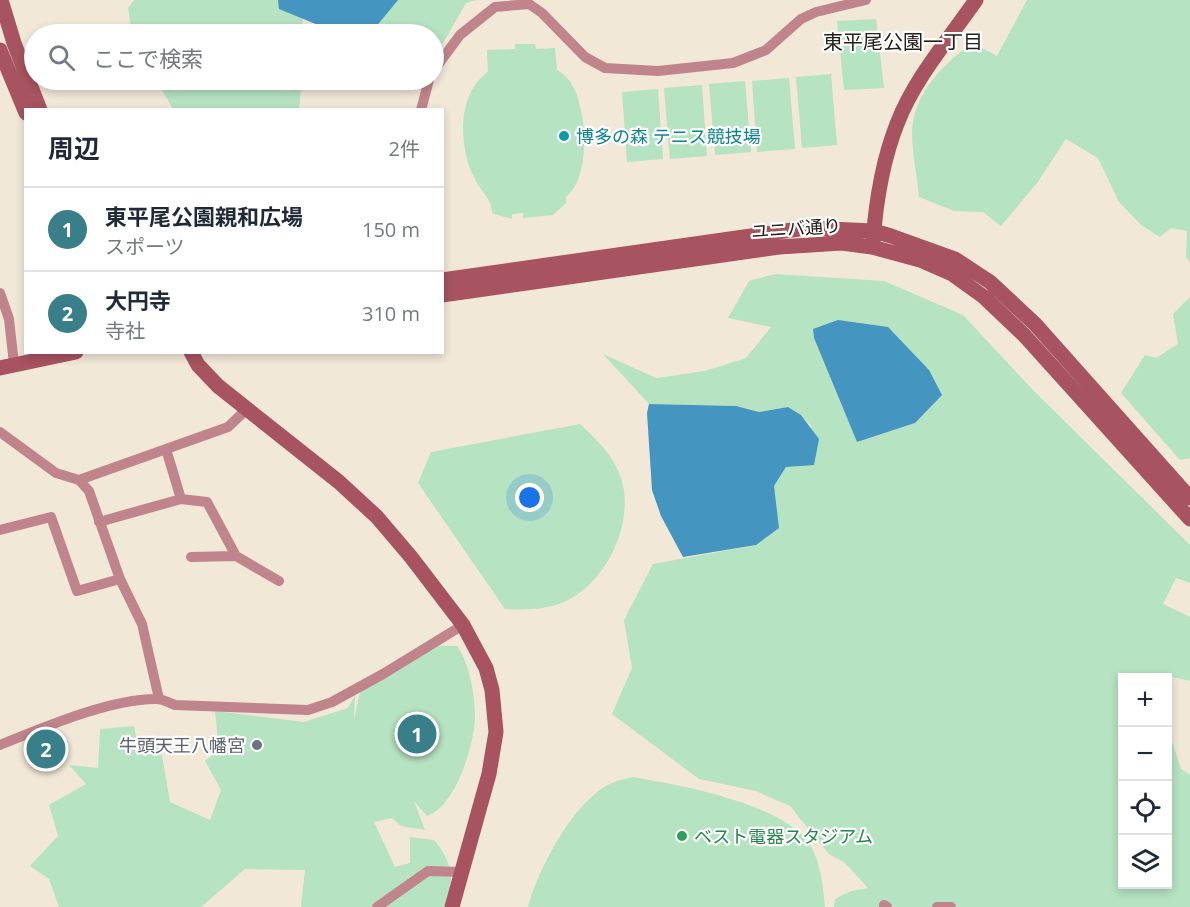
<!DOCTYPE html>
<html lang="ja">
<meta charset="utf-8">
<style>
body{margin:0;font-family:"Open Sans","Noto Sans JP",sans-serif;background:#f6f6f7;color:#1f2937}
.controls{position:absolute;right:18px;bottom:18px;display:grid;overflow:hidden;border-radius:0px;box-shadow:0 3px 9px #0003}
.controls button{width:54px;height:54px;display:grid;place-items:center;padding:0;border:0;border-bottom:2px solid #e0e1e3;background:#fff;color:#1f2937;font:30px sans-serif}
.you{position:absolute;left:530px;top:498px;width:21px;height:21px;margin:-15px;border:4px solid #fff;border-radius:50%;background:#1a73e8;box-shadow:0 0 0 9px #1a73e833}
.badge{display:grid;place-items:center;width:39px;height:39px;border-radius:50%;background:#397f8a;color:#fff;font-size:20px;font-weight:700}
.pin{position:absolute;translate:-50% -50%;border:3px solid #fff;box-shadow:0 2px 6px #0006}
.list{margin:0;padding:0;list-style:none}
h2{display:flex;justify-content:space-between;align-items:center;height:78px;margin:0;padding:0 24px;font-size:26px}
h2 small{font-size:20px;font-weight:400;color:#747a83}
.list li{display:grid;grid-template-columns:39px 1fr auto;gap:18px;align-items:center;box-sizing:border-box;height:84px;padding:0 24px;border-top:2px solid #e0e1e3}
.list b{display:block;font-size:22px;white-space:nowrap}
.list p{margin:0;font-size:20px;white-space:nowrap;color:#747a83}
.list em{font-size:20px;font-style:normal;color:#747a83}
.icon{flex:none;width:33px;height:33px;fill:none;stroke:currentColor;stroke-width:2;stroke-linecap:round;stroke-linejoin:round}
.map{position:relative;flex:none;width:1190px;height:907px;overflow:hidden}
.search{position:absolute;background:#fff;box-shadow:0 3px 9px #0003;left:24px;top:24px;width:420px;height:66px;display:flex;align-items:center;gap:15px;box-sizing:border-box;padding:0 21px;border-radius:33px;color:#747a83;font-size:22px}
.panel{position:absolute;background:#fff;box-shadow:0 3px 9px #0003;left:24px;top:108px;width:420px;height:246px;border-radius:0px}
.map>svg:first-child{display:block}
.green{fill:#b6e3c1;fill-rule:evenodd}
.water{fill:#4495c0}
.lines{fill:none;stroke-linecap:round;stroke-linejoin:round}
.street{stroke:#c0858c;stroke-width:10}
.secondary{stroke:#a75360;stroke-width:15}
.culture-dot{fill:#0f9aa8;stroke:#fff;stroke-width:2}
.worship-dot{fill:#6b7280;stroke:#fff;stroke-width:2}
.leisure-dot{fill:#2e9e5b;stroke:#fff;stroke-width:2}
.labels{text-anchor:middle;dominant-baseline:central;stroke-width:4.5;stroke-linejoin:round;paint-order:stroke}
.culture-label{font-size:18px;fill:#0d838f;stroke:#fff;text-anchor:start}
.street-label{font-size:18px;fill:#23201a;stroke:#fff}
.worship-label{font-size:18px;fill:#5b616d;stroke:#fff;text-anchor:end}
.leisure-label{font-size:18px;fill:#27864d;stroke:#fff;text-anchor:start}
.neighbourhood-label{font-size:20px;fill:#23201a;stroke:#fff}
</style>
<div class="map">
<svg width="1190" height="907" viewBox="0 0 1190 907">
<rect width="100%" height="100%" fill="#f1e8d8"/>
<path class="green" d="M134 0H297L302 14 303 34H132L128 8Z
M377 0H476L466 3 434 59V34H380Z
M1027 0H1190V262L1186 257 1187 231 1171 228 1160 237 1141 225 1119 202 1098 158 1066 139 1037 183 1001 226 983 212 954 211 919 197C917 176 912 153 912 132 913 93 944 63 973 43L997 56Z
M876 19 884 88 844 90 837 21Z
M515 44H535L536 49 555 48 557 70C561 73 565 75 568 79 588 102 592 178 566 197V203L553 215 523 218V213L512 214V219L492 213C492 199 482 193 476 181 458 149 456 94 488 72L487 50 515 49Z
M831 74 837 145 802 148 796 77Z
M789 78 795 149 757 152 752 81Z
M156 80H302L299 110 173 109Z
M745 81 751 152 715 155 709 84Z
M702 85 707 156 670 159 664 88Z
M658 89 663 159 627 162 622 92Z
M775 274 884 281 963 315 1032 389 1190 545V583L1176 578 1163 604 1190 617V681L1164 675V677L1122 678V884H1168V729L1181 769 1190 775V907H834L835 899 851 891 868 888 845 863 829 854 790 806 756 791 699 779 612 714 632 668 624 620 653 564 756 545 774 486 812 427 801 415 788 407 759 412 736 406 649 404 603 354 656 378 705 371 746 358 771 327 728 318 749 281ZM813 329 915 423 857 442 814 338Z
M1190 297V458L1180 460 1121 393 1145 355 1156 358 1178 344 1173 314Z
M580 424C596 439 614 456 621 478 635 521 608 580 568 600 549 610 525 610 505 609L418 483 431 452Z
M438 646H457C469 662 474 691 475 712 476 740 457 806 427 816L414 801 425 830 401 826 392 818 374 822 395 867 410 863V837L434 840C451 859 457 883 444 907H301L305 870 245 869 201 907H59L49 879 30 866 58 836 49 805 86 784 69 765 98 768 100 729 134 726 140 754 159 738 170 802 210 820 221 790 205 761 219 750 215 711 304 722 348 708 355 695 354 720 360 692Z
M633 777C679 785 783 803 810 845 821 863 823 886 825 907H528C539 868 573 802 610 784 617 780 626 779 633 777Z"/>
<path class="water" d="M278 0H398L370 34H340L279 9Z
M838 320 888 327 929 370 942 395 915 423 857 442 814 338 813 329Z
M649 404 736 406 759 412 788 407 801 415 819 439 814 465 786 467 774 486 779 528 756 545 683 557 661 516 652 490 647 413Z"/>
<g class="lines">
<path class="street" d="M434 70 460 35 495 7 529 4 542 13 585 57 605 68 658 71 733 63 766 50 801 19 816 12 866 0
M421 110 429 80
M0 293 9 319 14 364
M0 432 56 473 79 480 89 491 120 579 142 624 159 699
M79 480 228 427 247 409
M181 499 207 502 236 556 279 581
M99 522 181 499 166 449
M0 530 51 517 77 591 120 579
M191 557 236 556
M0 745C42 728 112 698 157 699 163 699 170 703 175 705L308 710 332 702 383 674 463 625
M884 905 887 907
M377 907 428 871 463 872
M937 907H951"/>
<path class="secondary" d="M1 0 14 43 40 110
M0 50 26 113
M873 241C876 201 882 162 897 124 914 79 949 39 976 0
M442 280 806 228 874 231 891 236 955 259 990 282 1035 324 1190 498
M442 295 779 247 842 243 872 247 920 260 952 274 984 297 1024 335 1190 519
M191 352 198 365 218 386 339 482 377 517 411 557 463 625 486 668 492 690 496 732 489 774 452 907
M0 368 76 352"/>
</g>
<circle class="culture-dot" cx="564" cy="136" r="6"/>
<circle class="worship-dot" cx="257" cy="745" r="6"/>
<circle class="leisure-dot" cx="682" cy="836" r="6"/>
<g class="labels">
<g class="culture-label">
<text x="576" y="136">博多の森 テニス競技場</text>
</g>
<g class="street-label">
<text transform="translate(796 228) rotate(-4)">ユニバ通り</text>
</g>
<g class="worship-label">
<text x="245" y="745">牛頭天王八幡宮</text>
</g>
<g class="leisure-label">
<text x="694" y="836">ベスト電器スタジアム</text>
</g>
<g class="neighbourhood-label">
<text x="903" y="41">東平尾公園一丁目</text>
</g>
</g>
</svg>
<div class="controls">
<button>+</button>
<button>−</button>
<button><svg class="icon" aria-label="locate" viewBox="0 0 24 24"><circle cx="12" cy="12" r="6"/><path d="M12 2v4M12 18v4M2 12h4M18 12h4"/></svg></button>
<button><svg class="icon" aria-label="layers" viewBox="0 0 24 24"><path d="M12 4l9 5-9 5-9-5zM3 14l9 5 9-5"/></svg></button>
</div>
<div class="you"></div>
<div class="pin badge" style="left:417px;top:734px">1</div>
<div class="pin badge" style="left:46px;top:749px">2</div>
<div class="search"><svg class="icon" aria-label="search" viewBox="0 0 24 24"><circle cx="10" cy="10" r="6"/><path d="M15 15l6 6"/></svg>ここで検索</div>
<section class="panel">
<h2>周辺<small>2件</small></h2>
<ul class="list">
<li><span class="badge">1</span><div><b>東平尾公園親和広場</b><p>スポーツ</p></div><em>150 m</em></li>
<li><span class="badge">2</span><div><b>大円寺</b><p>寺社</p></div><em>310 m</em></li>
</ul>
</section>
</div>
